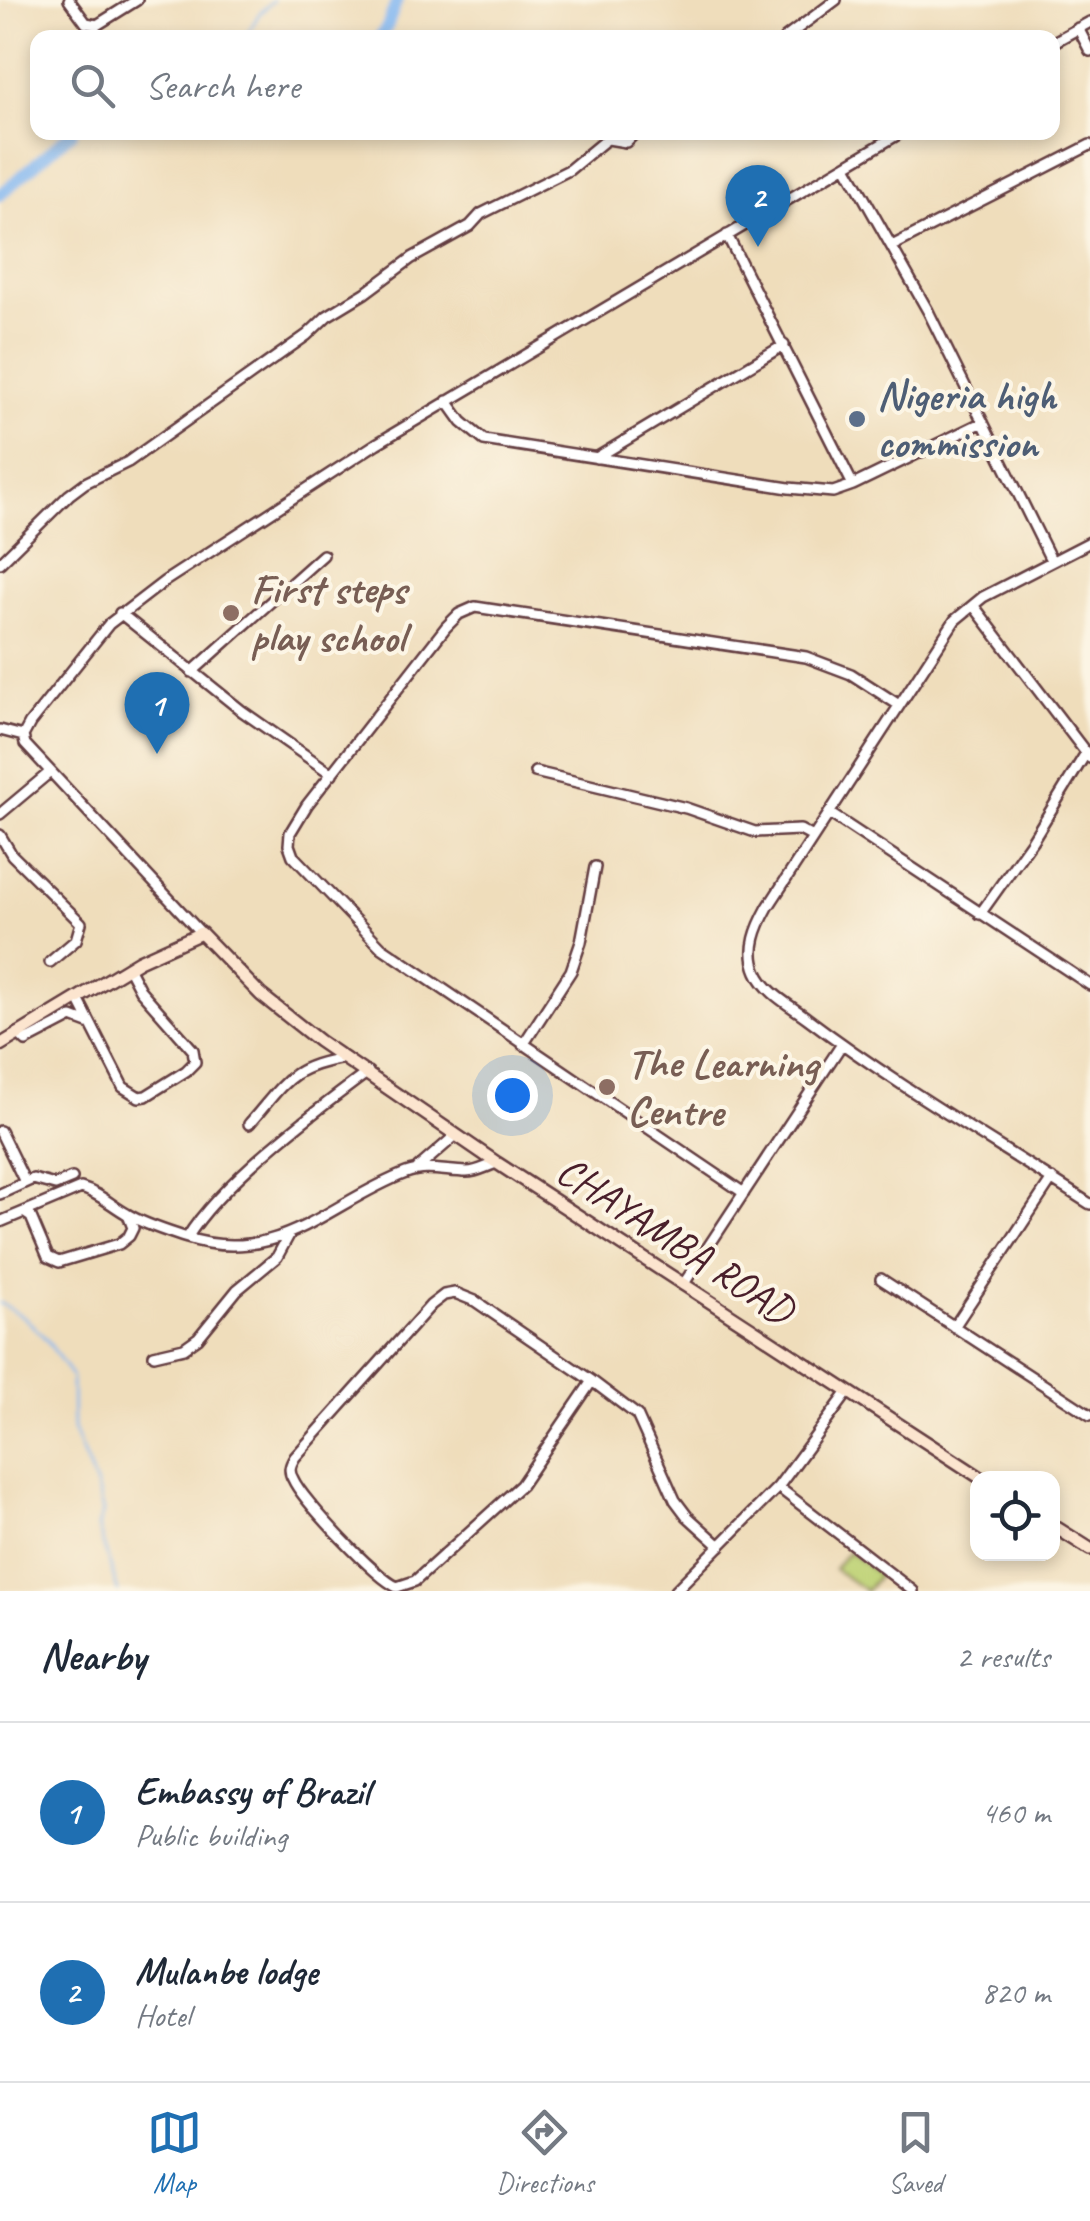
<!DOCTYPE html>
<style>
body{margin:0;font-family:Caveat,sans-serif;background:#f2f2f3;color:#1f2937}
.controls{position:absolute;right:30px;bottom:30px;display:grid;overflow:hidden;border-radius:20px;box-shadow:0 5px 15px #0003}
.controls button{width:90px;height:90px;display:grid;place-items:center;padding:0;border:0;border-bottom:2px solid #e0e1e3;background:#fff;color:#1f2937;font:50px sans-serif}
.you{position:absolute;left:512px;top:1095px;width:35px;height:35px;margin:-25px;border:8px solid #fff;border-radius:50%;background:#1a73e8;box-shadow:0 0 0 15px #1a73e833}
.badge{display:grid;place-items:center;width:65px;height:65px;border-radius:50%;background:#1f6fb2;color:#fff;font-size:32px;font-weight:700}
.pin{position:absolute;translate:-50% -82px;filter:drop-shadow(0 2px 5px #0008)}
.pin::after{content:'';position:absolute;top:52px;width:35px;height:30px;background:inherit;clip-path:polygon(0 0,100% 0,50% 100%)}
.list{margin:0;padding:0;list-style:none}
h2{display:flex;justify-content:space-between;align-items:center;height:130px;margin:0;padding:0 40px;font-size:42px}
h2 small{font-size:32px;font-weight:400;color:#747a83}
.list li{display:grid;grid-template-columns:65px 1fr auto;gap:30px;align-items:center;box-sizing:border-box;height:180px;padding:0 40px;border-top:2px solid #e0e1e3}
.list b{display:block;font-size:38px;white-space:nowrap}
.list p{margin:0;font-size:32px;white-space:nowrap;color:#747a83}
.list em{font-size:32px;font-style:normal;color:#747a83}
.icon{flex:none;width:55px;height:55px;fill:none;stroke:currentColor;stroke-width:2;stroke-linecap:round;stroke-linejoin:round}
.map{position:relative;flex:none;width:1090px;height:1591px;overflow:hidden}
.search{position:absolute;background:#fff;box-shadow:0 5px 15px #0003;left:30px;right:30px;top:30px;height:110px;display:flex;align-items:center;gap:25px;box-sizing:border-box;padding:0 35px;border-radius:20px;color:#747a83;font-size:38px}
.sheet{height:490px;background:#fff}
nav{display:flex;justify-content:space-around;align-items:center;box-sizing:border-box;height:140px;border-top:2px solid #e0e1e3;background:#fff;font-size:28px;color:#747a83}
nav a{display:grid;justify-items:center;gap:5px}
nav .on{color:#1f6fb2}
.map>svg:first-child{display:block}
.green{fill:#bfd377;stroke:#847951;stroke-width:2.5}
.lines{fill:none;stroke-linecap:round;stroke-linejoin:round}
.stream{stroke:#83b7f1;stroke-width:2.5}
.river{stroke:#83b7f1;stroke-width:12}
.street-casing{stroke:#633c41;stroke-width:14}
.secondary-casing{stroke:#633c41;stroke-width:16}
.street{stroke:#fff;stroke-width:9}
.secondary{stroke:#fce5cf;stroke-width:11}
.service-dot{fill:#5c6f8a;stroke:#fcf5e5;stroke-width:4}
.education-dot{fill:#8d6e63;stroke:#fcf5e5;stroke-width:4}
.labels{text-anchor:middle;dominant-baseline:central;stroke-width:8;stroke-linejoin:round;paint-order:stroke}
.service-label{font-size:42px;font-weight:bold;fill:#4e5e75;stroke:#fcf5e5;text-anchor:start}
.education-label{font-size:42px;font-weight:bold;fill:#785e54;stroke:#fcf5e5;text-anchor:start}
.street-label{font-size:42px;fill:#4a1f2b;stroke:#fcf5e5}
</style>
<div class="map">
<svg width="1090" height="1591" viewBox="0 0 1090 1591">
<rect width="100%" height="100%" fill="#fcf5e5"/>
<filter id="ink" filterUnits="userSpaceOnUse"><feTurbulence type="fractalNoise" baseFrequency=".01" numOctaves="2"/><feDisplacementMap in="SourceGraphic" scale="20" xChannelSelector="R" yChannelSelector="G"/><feConvolveMatrix kernelMatrix="1 2 1 2 8 2 1 2 1" color-interpolation-filters="sRGB"/></filter>
<filter id="wash" filterUnits="userSpaceOnUse"><feTurbulence type="fractalNoise" baseFrequency=".0048" numOctaves="4" result="noise"/><feDisplacementMap in="SourceGraphic" scale="40" xChannelSelector="R" yChannelSelector="G"/><feGaussianBlur stdDeviation="2.25" result="paint"/><feColorMatrix in="noise" values="0 0 0 0 0 0 0 0 0 0 0 0 0 0 0 0 0 1.4 0 .05"/><feComposite in="paint" operator="in"/></filter>
<g filter="url(#wash)">
<rect width="100%" height="100%" fill="#efddbb"/>
<path class="green" d="M848 1551 879 1575 866 1591 834 1569Z"/>
<g class="lines">
<path class="stream" d="M245 38 259 14 273 0
M0 1303 24 1317 47 1340 72 1377 73 1429 96 1486 103 1512 98 1527 118 1591"/>
<path class="river" d="M379 38 387 27 397 0
M0 195 72 132"/>
</g>
</g>
<g filter="url(#ink)">
<g class="lines">
<defs>
<path id="street" d="M69 0 86 23 97 25 137 0
M1078 28 1090 51
M785 38 836 0
M1052 43 1090 22
M846 166 928 311 1051 560
M727 235 853 485
M892 246 1090 145
M447 401 462 422 484 440 789 488 833 492 853 485 983 422
M596 458 784 345
M1090 542 983 597 955 620 768 907C757 927 747 949 757 972 766 993 790 1005 807 1018 897 1086 996 1143 1090 1204
M0 563 69 495 85 483 128 462 307 335 327 316 365 293 412 258 470 226 481 214 569 170 603 142 608 139 626 142 636 132
M973 605 1090 758
M120 613 242 711 332 774
M192 672 323 555
M0 730 23 736
M535 772 686 808 755 832 800 830 813 837
M829 813 1090 985
M0 814 49 773
M0 835 12 855 81 923 76 940 50 962
M980 914 1032 841 1086 753
M201 933 25 744 23 736 30 723 109 624 165 581 376 444 902 132
M78 999 123 1087 139 1097 146 1096 186 1071 195 1062 193 1050 140 990 128 967
M18 1033 26 1041 72 1017 88 1023
M523 1045 571 971 581 942 595 867
M249 1124C285 1083 288 1067 345 1058
M0 1131 25 1182
M418 1168 456 1135
M744 1193 381 947 293 856 289 845 290 833 307 805 446 627 459 614 475 607 806 657 851 674 899 705
M0 1194 33 1179 55 1185 72 1178
M25 1213 31 1217 48 1257 59 1262 119 1244 129 1236 133 1228 128 1215
M0 1222 81 1188C99 1193 111 1205 127 1214 143 1224 166 1231 184 1237 278 1268 327 1203 406 1173 426 1165 446 1172 467 1172 477 1172 487 1166 497 1163
M187 1238C221 1182 314 1112 368 1072
M881 1279 1090 1415
M683 1285 842 1044
M455 1293 475 1301 592 1381 521 1485 415 1581 397 1587C376 1578 302 1500 293 1479 288 1471 290 1465 295 1457L431 1305 444 1295Z
M954 1327 1052 1179
M154 1355 184 1348 198 1338 237 1290 277 1257 289 1235
M592 1381 637 1415 675 1500 687 1516 720 1546
M778 1487 913 1591
M675 1591 778 1487 848 1392"/>
<path id="secondary" d="M0 1045 139 961 201 933 261 995 319 1041 497 1163 981 1478
M1052 1525 1090 1549"/>
</defs>
<use href="#street" class="street-casing"/>
<use href="#secondary" class="secondary-casing"/>
<use href="#street" class="street"/>
<use href="#secondary" class="secondary"/>
</g>
</g>
<circle class="service-dot" cx="857" cy="419" r="10"/>
<g class="education-dot">
<circle cx="231" cy="613" r="10"/>
<circle cx="607" cy="1087" r="10"/>
</g>
<g class="labels">
<g class="service-label">
<text x="877" y="395">Nigeria high<tspan x="877" dy="48">commission</tspan></text>
</g>
<g class="education-label">
<text x="251" y="589">First steps<tspan x="251" dy="48">play school</tspan></text>
<text x="627" y="1063">The Learning<tspan x="627" dy="48">Centre</tspan></text>
</g>
<g class="street-label">
<text transform="translate(675 1240) rotate(33)">CHAYAMBA ROAD</text>
</g>
</g>
</svg>
<div class="controls">
<button><svg class="icon" aria-label="locate" viewBox="0 0 24 24"><circle cx="12" cy="12" r="6"/><path d="M12 2v4M12 18v4M2 12h4M18 12h4"/></svg></button>
</div>
<div class="you"></div>
<div class="pin badge" style="left:157px;top:754px">1</div>
<div class="pin badge" style="left:758px;top:247px">2</div>
<div class="search"><svg class="icon" aria-label="search" viewBox="0 0 24 24"><circle cx="10" cy="10" r="6"/><path d="M15 15l6 6"/></svg>Search here</div>
</div>
<section class="sheet">
<h2>Nearby<small>2 results</small></h2>
<ul class="list">
<li><span class="badge">1</span><div><b>Embassy of Brazil</b><p>Public building</p></div><em>460 m</em></li>
<li><span class="badge">2</span><div><b>Mulanbe lodge</b><p>Hotel</p></div><em>820 m</em></li>
</ul>
</section>
<nav>
<a class="on"><svg class="icon" aria-label="map" viewBox="0 0 24 24"><path d="M3 6l6-2 6 2 6-2v14l-6 2-6-2-6 2zM9 4v14M15 6v14"/></svg>Map</a>
<a><svg class="icon" aria-label="directions" viewBox="0 0 24 24"><path d="M12 3l9 9-9 9-9-9zM9 14v-3h6M13 9l2 2-2 2"/></svg>Directions</a>
<a><svg class="icon" aria-label="saved" viewBox="0 0 24 24"><path d="M7 4h10v16l-5-4-5 4z"/></svg>Saved</a>
</nav>
